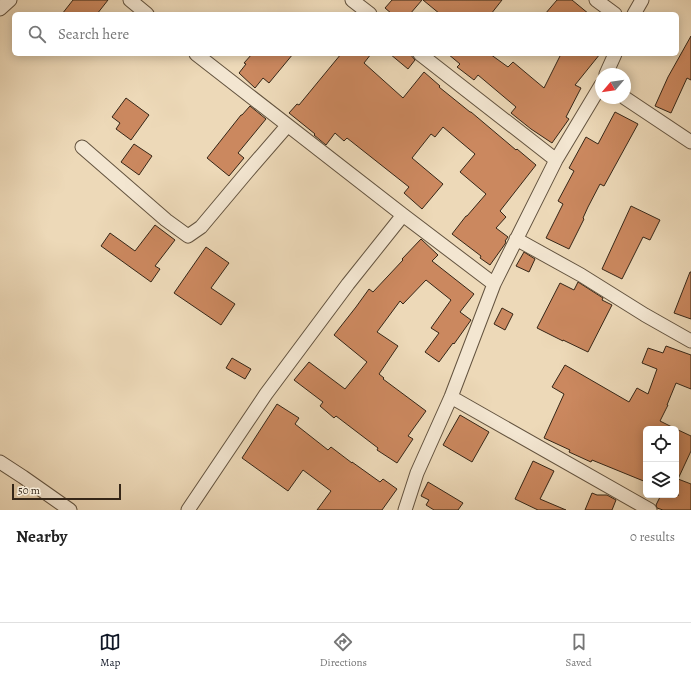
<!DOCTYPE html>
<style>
body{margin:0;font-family:Alegreya,serif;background:#f2f2f2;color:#222}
.controls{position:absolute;right:12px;bottom:12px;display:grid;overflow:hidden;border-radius:6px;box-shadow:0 2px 10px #0003}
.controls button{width:36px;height:36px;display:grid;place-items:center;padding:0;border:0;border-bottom:1px solid #e0e0e0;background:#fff;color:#222;font:20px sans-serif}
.compass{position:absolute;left:595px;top:68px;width:36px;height:36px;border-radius:50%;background:#fff;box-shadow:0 2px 10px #0003;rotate:241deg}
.scale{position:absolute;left:12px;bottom:10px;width:109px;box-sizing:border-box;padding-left:4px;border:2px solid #352617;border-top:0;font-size:11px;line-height:14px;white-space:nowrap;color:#352617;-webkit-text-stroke:3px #f3e6d1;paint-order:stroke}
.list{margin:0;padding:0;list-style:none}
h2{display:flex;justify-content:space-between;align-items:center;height:52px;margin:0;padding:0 16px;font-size:17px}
h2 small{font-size:13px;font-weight:400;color:#767676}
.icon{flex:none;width:22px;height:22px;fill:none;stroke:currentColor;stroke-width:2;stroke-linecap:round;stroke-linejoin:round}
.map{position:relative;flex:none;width:691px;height:510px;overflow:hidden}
.search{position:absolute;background:#fff;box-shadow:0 2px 10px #0003;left:12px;right:12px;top:12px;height:44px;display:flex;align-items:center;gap:10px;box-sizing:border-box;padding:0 14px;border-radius:6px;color:#767676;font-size:15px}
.sheet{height:112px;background:#fff}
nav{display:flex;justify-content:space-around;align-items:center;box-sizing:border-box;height:56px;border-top:1px solid #e0e0e0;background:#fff;font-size:11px;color:#767676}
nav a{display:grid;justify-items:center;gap:2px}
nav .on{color:#111827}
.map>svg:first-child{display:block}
.building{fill:#cb885f;stroke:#352617}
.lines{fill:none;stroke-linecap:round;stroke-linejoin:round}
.street-casing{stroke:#63533f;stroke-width:15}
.street{stroke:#f3e6d1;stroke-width:13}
</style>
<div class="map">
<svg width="691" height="510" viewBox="0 0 691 510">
<rect width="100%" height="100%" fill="#edd9b8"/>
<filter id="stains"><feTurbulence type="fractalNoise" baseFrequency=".005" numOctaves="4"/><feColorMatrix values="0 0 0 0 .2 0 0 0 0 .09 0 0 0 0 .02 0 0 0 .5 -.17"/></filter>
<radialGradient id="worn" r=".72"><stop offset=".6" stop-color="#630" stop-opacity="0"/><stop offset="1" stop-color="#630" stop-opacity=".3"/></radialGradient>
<path class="building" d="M73 0H108L97 14H62Z
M392 0H422L410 14H392L385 8Z
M423 0H502L491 14H440Z
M557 0H572L589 14H545Z
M691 36V80L687 78 671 113 655 106 668 77Z
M252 54H293L269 83 263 78 255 88 239 73 246 64 244 63Z
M341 54H371L364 63 403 98 424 72 440 86 439 87 470 112H471L516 150 517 149 536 165 500 211 506 217 496 228 508 237 505 241 506 242 505 244 490 265 480 258 481 256 452 234 466 216H467L486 194 460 172 475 154 443 127 435 137 431 134 412 158 443 184 422 209 404 193 409 187 347 138 344 141 335 133 326 145 314 135 315 134 289 113 297 104 299 105Z
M390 54H410L415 60 408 69Z
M448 54H490L508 67 513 62 544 88 561 54H600L575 85 581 88 566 117 569 119 552 143 531 129 511 113 516 107 478 75 474 80 457 67 460 64Z
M126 98 149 115 131 140 116 129 120 123 112 117Z
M250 106 266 119 238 153 244 158 229 176 207 158 241 115H242Z
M615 112 638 124 604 186 600 184 588 207 583 218 584 219 569 249 546 238 563 204 558 201 574 171 569 168 586 137 598 144Z
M134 144 152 156 139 175 121 162Z
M631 206 660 220 650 240 643 237 622 279 602 269Z
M155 225 175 240 155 266 160 269 151 282 101 246 110 233 135 251Z
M421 239 438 255 432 261 474 294 460 312 471 320 454 344 453 343 439 362 425 352 439 333 431 328 451 300 426 280 403 304 400 301 377 332 398 346 379 374 384 378 383 379 426 411 408 436 413 439 397 463 377 450 378 448 336 416 334 418 320 406 323 402 294 380 309 362 345 389 367 362 334 335 356 307 369 289 373 292 403 260 402 259Z
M206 247 229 263 211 288 235 304 221 325 174 293Z
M524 252 535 259 529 272 516 266Z
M690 272H691V319L674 313Z
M578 282 603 298 602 300 612 305 588 352 563 340V341L537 328 560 283 574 290Z
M502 308 513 314 505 330 494 324Z
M666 346 691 355V389L676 383 667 405H668L660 421 676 429H646V482L592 460 591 462 569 452 570 450 544 438 564 394 552 387 565 365 629 402 637 388 648 394 657 369 642 363 648 348 663 353Z
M232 358 251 369 245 379 226 368Z
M277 404 299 418 295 424 328 450 331 447 352 463V462L380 482 383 479 397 489 382 510H317L331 491 303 470 288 491 242 458Z
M460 415 489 432 472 462 443 445Z
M676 429 691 436V451L678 479 691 484V510H663L657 508 656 505 661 495H679L676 494Z
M533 461 554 471 540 499 566 510H538L515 499Z
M428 482 463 503 458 510H434L426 505 429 500 421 496Z
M592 493 597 495H607L616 500 612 510H585Z"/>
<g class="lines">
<defs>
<path id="street" d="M130 0 147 14
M352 0 370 14
M596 0 615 14
M0 9 10 0
M634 14 642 0
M196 54 403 215 494 284
M420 54 556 160
M606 74 615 54
M625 98 691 142
M82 147 166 220 188 236 201 227 248 171 287 126
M516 239 581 275 645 315 691 341
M451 397 650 510
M0 462 23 477 70 510
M188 510 266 394 348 284 403 215
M405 510 417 473 451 397 494 284 556 160 601 85"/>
</defs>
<use href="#street" class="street-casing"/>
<use href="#street" class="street"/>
</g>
<rect width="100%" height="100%" filter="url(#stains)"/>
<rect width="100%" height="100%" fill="url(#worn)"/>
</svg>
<div class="controls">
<button><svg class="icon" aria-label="locate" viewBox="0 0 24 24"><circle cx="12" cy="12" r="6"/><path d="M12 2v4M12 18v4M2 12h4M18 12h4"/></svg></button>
<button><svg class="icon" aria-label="layers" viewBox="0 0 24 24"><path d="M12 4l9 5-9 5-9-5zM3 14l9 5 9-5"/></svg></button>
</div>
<svg class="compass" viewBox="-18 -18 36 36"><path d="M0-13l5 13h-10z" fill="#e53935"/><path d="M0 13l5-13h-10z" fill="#767676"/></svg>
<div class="scale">50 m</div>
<div class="search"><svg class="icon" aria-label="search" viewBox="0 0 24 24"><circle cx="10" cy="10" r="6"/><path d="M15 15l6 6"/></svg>Search here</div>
</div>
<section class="sheet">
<h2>Nearby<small>0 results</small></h2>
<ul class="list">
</ul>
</section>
<nav>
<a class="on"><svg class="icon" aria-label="map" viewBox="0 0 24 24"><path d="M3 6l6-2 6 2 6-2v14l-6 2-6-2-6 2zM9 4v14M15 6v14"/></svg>Map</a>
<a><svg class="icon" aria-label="directions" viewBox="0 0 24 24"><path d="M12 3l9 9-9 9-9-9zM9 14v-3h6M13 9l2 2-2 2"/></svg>Directions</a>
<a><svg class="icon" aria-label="saved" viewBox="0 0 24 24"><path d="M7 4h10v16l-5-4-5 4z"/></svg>Saved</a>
</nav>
